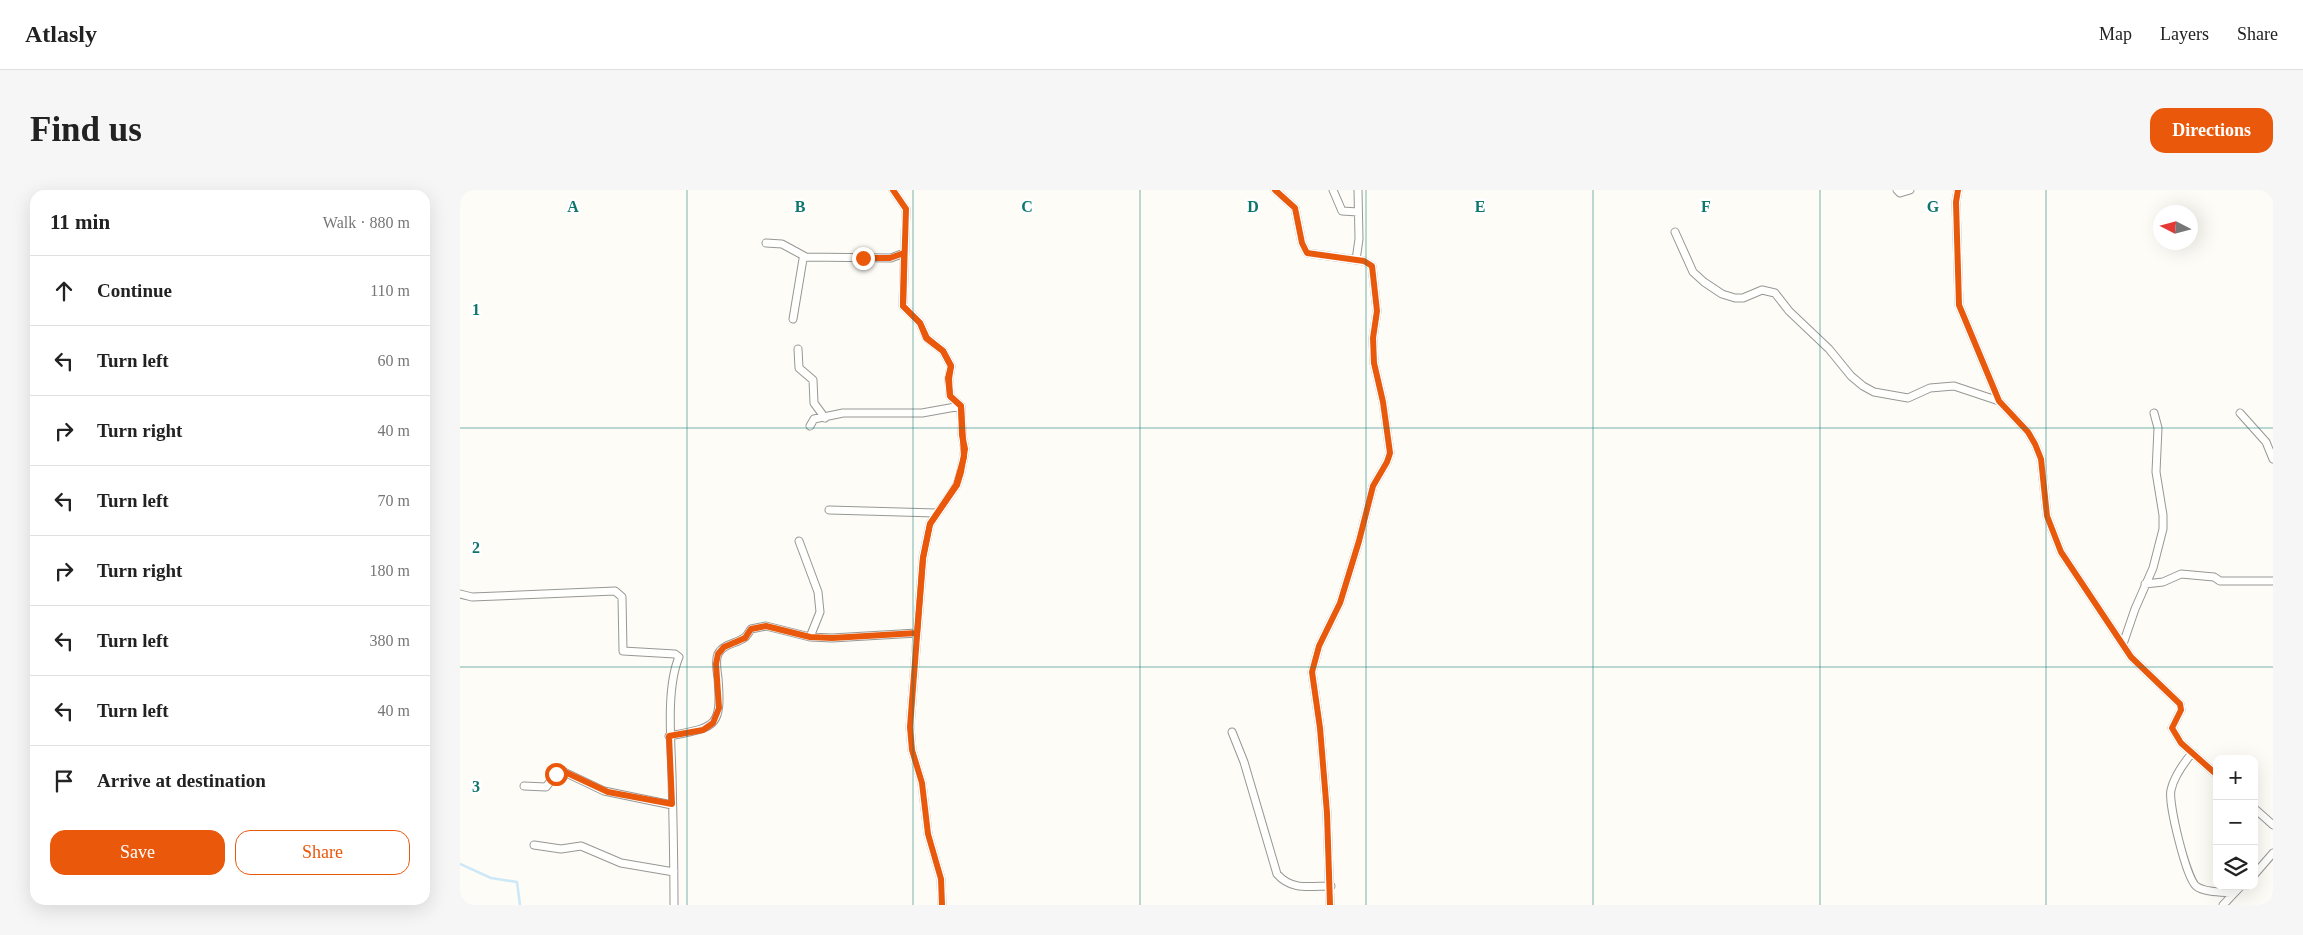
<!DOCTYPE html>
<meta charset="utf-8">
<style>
body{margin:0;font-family:Georgia,serif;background:#f6f6f6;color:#222}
.controls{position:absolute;right:15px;bottom:15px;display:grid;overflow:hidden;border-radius:10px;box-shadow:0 5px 20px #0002}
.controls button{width:45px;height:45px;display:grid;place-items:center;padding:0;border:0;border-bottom:1px solid #e0e0e0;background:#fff;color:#222;font:25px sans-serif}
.compass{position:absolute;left:1693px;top:15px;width:45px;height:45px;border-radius:50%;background:#fff;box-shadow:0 5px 20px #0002;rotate:276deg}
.stop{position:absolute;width:15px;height:15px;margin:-11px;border:4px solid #ea580c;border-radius:50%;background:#fff}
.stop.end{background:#ea580c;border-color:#fff;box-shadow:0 1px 5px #0008}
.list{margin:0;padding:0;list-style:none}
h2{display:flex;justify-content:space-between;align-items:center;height:65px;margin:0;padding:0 20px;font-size:21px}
h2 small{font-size:16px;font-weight:400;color:#767676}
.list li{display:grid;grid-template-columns:32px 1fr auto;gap:15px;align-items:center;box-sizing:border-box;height:70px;padding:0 20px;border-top:1px solid #e0e0e0}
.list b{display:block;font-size:19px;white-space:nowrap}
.list em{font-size:16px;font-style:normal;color:#767676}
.actions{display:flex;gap:10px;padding:15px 20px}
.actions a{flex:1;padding:11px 0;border:1px solid #ea580c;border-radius:15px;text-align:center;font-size:18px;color:#ea580c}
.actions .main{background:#ea580c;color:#fff}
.icon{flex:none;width:28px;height:28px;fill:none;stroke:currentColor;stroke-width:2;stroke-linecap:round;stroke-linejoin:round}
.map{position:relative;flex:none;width:1813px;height:715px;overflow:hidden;border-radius:15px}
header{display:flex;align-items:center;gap:30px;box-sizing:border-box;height:70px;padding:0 25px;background:#fff;border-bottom:1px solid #e0e0e0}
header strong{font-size:24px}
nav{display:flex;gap:28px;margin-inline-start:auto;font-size:18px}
.intro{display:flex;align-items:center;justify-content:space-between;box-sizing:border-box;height:120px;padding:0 30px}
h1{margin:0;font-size:35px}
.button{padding:12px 22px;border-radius:15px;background:#ea580c;color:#fff;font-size:18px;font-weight:700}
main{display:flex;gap:30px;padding:0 30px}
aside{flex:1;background:#fff;border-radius:15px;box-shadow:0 5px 20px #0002}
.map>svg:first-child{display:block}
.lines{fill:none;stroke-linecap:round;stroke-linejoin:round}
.stream{stroke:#cde8f7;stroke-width:2.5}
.street-casing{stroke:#979795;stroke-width:9}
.street{stroke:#fffffe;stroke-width:7}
.cycleway-casing{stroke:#fff;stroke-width:9}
.cycleway{stroke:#e8590c;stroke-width:6}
.route{stroke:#ea580c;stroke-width:6}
.grid{fill:none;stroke:#0f766e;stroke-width:1;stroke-opacity:0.55}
.grid-label{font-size:16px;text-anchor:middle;font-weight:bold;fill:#0f766e;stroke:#fff;stroke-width:5;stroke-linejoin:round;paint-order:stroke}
</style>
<header>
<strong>Atlasly</strong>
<nav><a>Map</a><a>Layers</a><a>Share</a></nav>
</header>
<div class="intro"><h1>Find us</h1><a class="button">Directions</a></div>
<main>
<aside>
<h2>11 min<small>Walk · 880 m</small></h2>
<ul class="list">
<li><svg class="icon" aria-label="ahead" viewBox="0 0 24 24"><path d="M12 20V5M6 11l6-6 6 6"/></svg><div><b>Continue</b></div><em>110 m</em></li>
<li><svg class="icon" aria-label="left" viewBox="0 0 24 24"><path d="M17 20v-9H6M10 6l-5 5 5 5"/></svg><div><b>Turn left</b></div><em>60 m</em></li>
<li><svg class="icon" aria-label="right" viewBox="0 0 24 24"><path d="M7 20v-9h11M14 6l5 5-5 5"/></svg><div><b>Turn right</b></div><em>40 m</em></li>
<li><svg class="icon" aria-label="left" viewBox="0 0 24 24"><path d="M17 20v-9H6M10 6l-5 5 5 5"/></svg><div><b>Turn left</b></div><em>70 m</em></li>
<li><svg class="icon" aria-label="right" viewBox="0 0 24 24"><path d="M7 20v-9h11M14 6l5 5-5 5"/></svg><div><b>Turn right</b></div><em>180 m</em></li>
<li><svg class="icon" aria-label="left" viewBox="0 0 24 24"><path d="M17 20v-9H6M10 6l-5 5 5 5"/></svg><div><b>Turn left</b></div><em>380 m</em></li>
<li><svg class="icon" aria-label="left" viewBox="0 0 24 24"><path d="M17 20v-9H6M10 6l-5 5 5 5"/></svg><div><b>Turn left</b></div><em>40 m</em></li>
<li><svg class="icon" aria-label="arrive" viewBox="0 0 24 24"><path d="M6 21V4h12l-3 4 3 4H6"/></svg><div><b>Arrive at destination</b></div></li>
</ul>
<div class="actions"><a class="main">Save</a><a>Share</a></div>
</aside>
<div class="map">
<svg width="1813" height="715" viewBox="0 0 1813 715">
<rect width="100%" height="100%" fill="#fdfcf7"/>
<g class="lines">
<path class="stream" d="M0 674 31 688 57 692 60 715"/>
<defs>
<path id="street" d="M433 0 446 19 443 116 460 133 467 148 483 161 491 176 489 189 490 206 501 216 502 245 505 259 501 282 497 295 470 334 463 368 450 537 452 560 462 593 468 644 481 689 482 715
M815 0 835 18 842 53 847 63 904 71 912 76 917 121 913 148 914 173 923 212 930 263 927 272 913 296 899 351 880 413 859 456 852 482 860 538 867 623 870 715
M873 0 882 21 898 22
M1437 0 1440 3 1450 0
M1498 0 1496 12 1499 115 1539 211 1568 242 1575 254 1581 269 1587 326 1601 362 1671 467 1720 514 1721 520 1712 538 1721 553 1757 585
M1215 42 1233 82 1244 92 1262 104 1275 108H1283L1302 100 1315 103 1329 121 1369 159 1391 186 1403 196 1414 202 1448 208 1470 198 1494 196 1539 211
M306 53 322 54 346 67
M896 70 899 49 898 0
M333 129 343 69 346 67 431 68 444 63
M338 159 339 178 353 190 354 213 365 228
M1780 223 1806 252 1813 269
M350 236 354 229 383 223H462L501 216
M369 320 476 323
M339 351 358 402 360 422 350 447
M1685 394 1703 392 1721 384 1754 387 1760 391H1813
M0 404 12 407 155 401 162 407 163 461 215 464 219 467C206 498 211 551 212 585 213 628 214 672 214 715
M1663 454 1675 419 1693 378 1703 339V325L1696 282 1698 238 1694 223
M772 542 784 572 817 684C832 701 850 696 871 696
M209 546C256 537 262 538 258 488 257 480 255 471 258 464 263 454 275 454 284 448 287 446 289 442 291 439L306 436 350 447 372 448 457 443
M1732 563C1723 574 1714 586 1711 600 1708 613 1726 687 1736 696 1745 703 1764 702 1774 703
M64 596 86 597 96 584 102 581 144 601 212 615
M1794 618 1813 635
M74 655 101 659 121 656 161 673 214 682
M1794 685 1813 663
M1763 715 1781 696"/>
</defs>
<use href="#street" class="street-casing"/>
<use href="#street" class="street"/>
<defs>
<path id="cycleway" d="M433 0 446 19 443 116 460 133 467 148 483 161 491 176 489 189 490 206 501 216 502 245 505 259 501 282 497 295 470 334 463 368 450 537 452 560 462 593 468 644 481 689 482 715
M815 0 835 18 842 53 847 63 904 71 912 76 917 121 913 148 914 173 923 212 930 263 927 272 913 296 899 351 880 413 859 456 852 482 860 538 867 623 870 715
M1498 0 1496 12 1499 115 1539 211 1568 242 1575 254 1581 269 1587 326 1601 362 1671 467 1720 514 1721 520 1712 538 1721 553 1757 585"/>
</defs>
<use href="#cycleway" class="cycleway-casing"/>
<use href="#cycleway" class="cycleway"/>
</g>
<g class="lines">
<path class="route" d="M96 584 105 582 148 602 212 614 209 546 243 540 253 533 259 518 256 474 258 464 264 457 285 448 291 439 306 436 350 447 372 448 457 443 463 368 470 334 496 295 504 267 501 216 490 206 488 188 491 176 483 161 466 148 460 133 443 116 444 63 430 68H403"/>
</g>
<path class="grid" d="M227 0V715M453 0V715M680 0V715M906 0V715M1133 0V715M1360 0V715M1586 0V715M0 238H1813M0 477H1813"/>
<g class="grid-label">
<text x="113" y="22">A</text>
<text x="340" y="22">B</text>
<text x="567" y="22">C</text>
<text x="793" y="22">D</text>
<text x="1020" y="22">E</text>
<text x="1246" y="22">F</text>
<text x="1473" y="22">G</text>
<text x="16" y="125">1</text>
<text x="16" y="363">2</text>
<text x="16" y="602">3</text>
</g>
</svg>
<div class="controls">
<button>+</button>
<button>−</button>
<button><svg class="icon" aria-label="layers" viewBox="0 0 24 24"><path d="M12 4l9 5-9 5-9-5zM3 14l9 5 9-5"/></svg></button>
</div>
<svg class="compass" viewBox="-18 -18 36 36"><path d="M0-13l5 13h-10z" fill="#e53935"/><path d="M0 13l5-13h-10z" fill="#767676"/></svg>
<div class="stop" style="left:96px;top:584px"></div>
<div class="stop end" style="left:403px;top:68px"></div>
</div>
</main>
